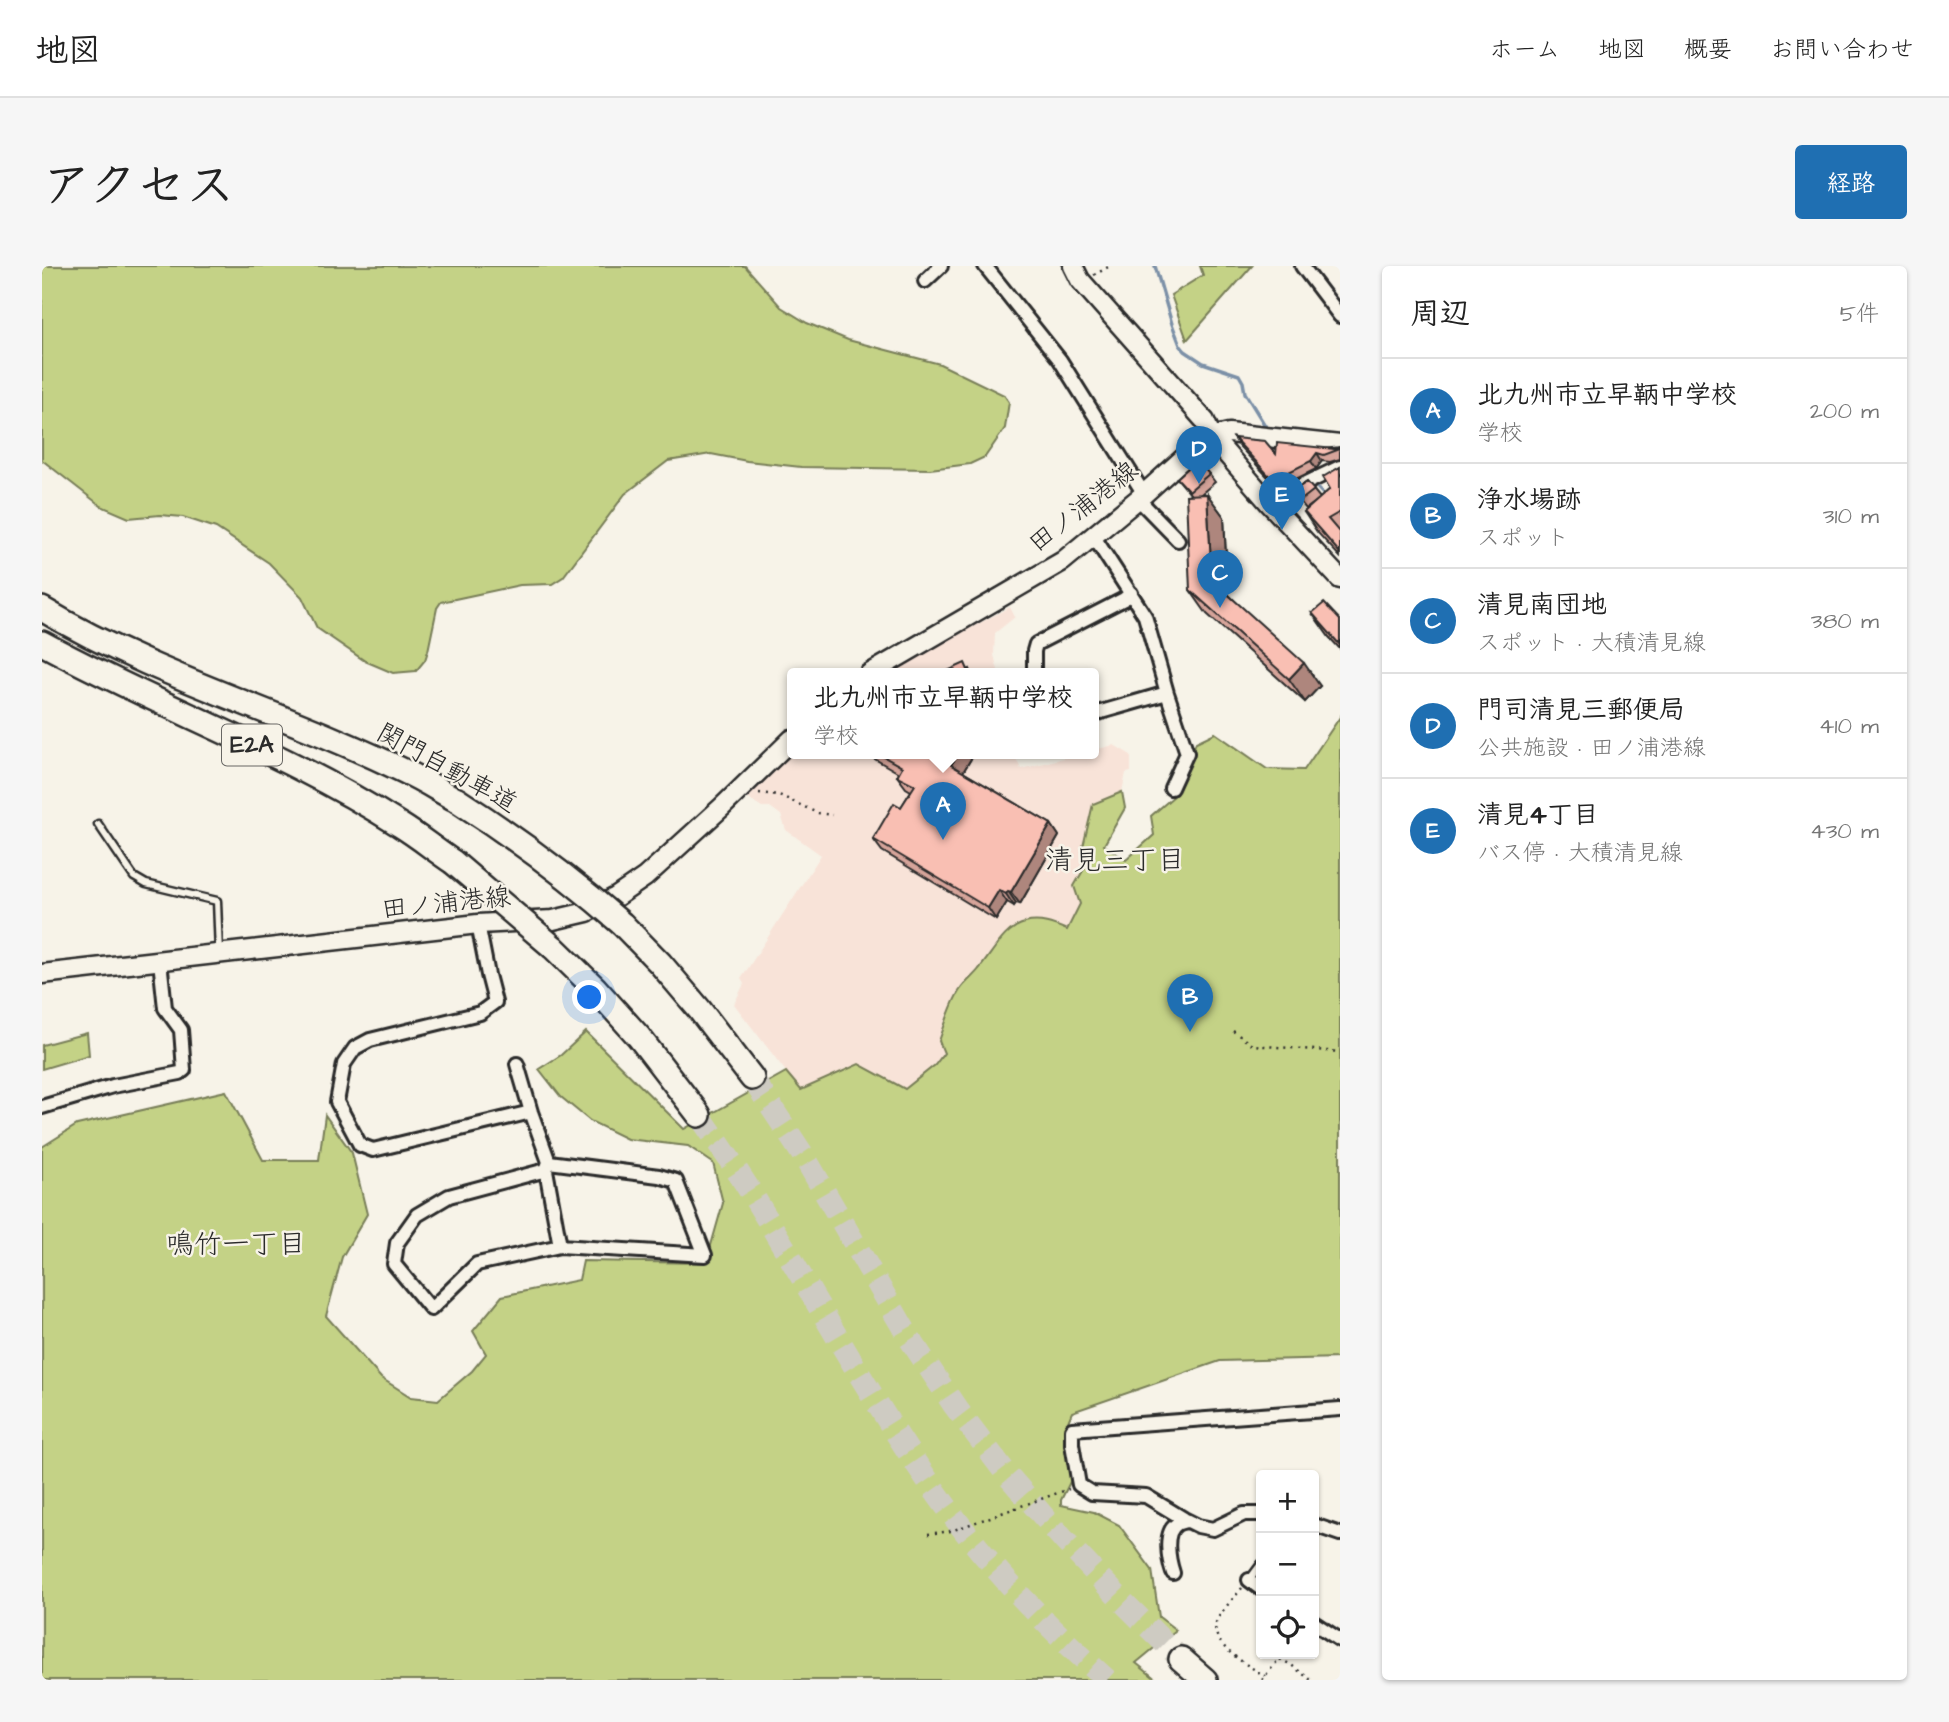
<!DOCTYPE html>
<html lang="ja">
<meta charset="utf-8">
<style>
body{margin:0;font-family:"Architects Daughter","Klee One",sans-serif;background:#f6f6f6;color:#222}
.controls{position:absolute;right:21px;bottom:21px;display:grid;overflow:hidden;border-radius:7px;box-shadow:0 2px 5px #0004}
.controls button{width:63px;height:63px;display:grid;place-items:center;padding:0;border:0;border-bottom:2px solid #e0e0e0;background:#fff;color:#222;font:35px sans-serif}
.you{position:absolute;left:548px;top:732px;width:24px;height:24px;margin:-18px;border:5px solid #fff;border-radius:50%;background:#1a73e8;box-shadow:0 0 0 10px #1a73e833}
.badge{display:grid;place-items:center;width:46px;height:46px;border-radius:50%;background:#1f6fb2;color:#fff;font-size:23px;font-weight:700}
.pin{position:absolute;translate:-50% -58px;filter:drop-shadow(0 2px 4px #0008)}
.pin::after{content:'';position:absolute;top:37px;width:24px;height:21px;background:inherit;clip-path:polygon(0 0,100% 0,50% 100%)}
.popup{position:absolute;left:745px;top:402px;width:312px;height:91px;box-sizing:border-box;display:grid;place-content:center;border-radius:7px;background:#fff;filter:drop-shadow(0 2px 5px #0005);font-size:23px;white-space:nowrap;color:#767676}
.popup b{font-size:26px;color:#222}
.popup::after{content:'';position:absolute;left:50%;top:100%;margin-left:-14px;border:14px solid transparent;border-top-color:#fff}
.list{margin:0;padding:0;list-style:none}
h2{display:flex;justify-content:space-between;align-items:center;height:91px;margin:0;padding:0 28px;font-size:30px}
h2 small{font-size:23px;font-weight:400;color:#767676}
.list li{display:grid;grid-template-columns:46px 1fr auto;gap:21px;align-items:center;box-sizing:border-box;height:105px;padding:0 28px;border-top:2px solid #e0e0e0}
.list b{display:block;font-size:26px;white-space:nowrap}
.list p{margin:0;font-size:23px;white-space:nowrap;color:#767676}
.list em{font-size:23px;font-style:normal;color:#767676}
.icon{flex:none;width:38px;height:38px;fill:none;stroke:currentColor;stroke-width:2;stroke-linecap:round;stroke-linejoin:round}
.map{position:relative;flex:none;width:1298px;height:1414px;overflow:hidden;border-radius:7px}
header{display:flex;align-items:center;gap:42px;box-sizing:border-box;height:98px;padding:0 35px;background:#fff;border-bottom:2px solid #e0e0e0}
header strong{font-size:33px}
nav{display:flex;gap:38px;margin-inline-start:auto;font-size:24px}
.intro{display:flex;align-items:center;justify-content:space-between;box-sizing:border-box;height:168px;padding:0 42px}
h1{margin:0;font-size:49px}
.button{padding:18px 32px;border-radius:7px;background:#1f6fb2;color:#fff;font-size:24px;font-weight:700}
main{display:flex;gap:42px;padding:0 42px}
aside{flex:1;background:#fff;border-radius:7px;box-shadow:0 2px 5px #0004}
.map>svg:first-child{display:block}
.built{fill:#f8e3d8}
.green{fill:#c4d286;stroke:#787e58;stroke-width:2}
.lines{fill:none;stroke-linecap:round;stroke-linejoin:round}
.stream{stroke:#7b90a7;stroke-width:3.5}
.motorway-tunnel{stroke:#cecbc2;stroke-width:23;stroke-dasharray:23 11;stroke-linecap:butt}
.service-casing{stroke:#2b2b2b;stroke-width:11}
.minor-casing{stroke:#2b2b2b;stroke-width:18}
.secondary-casing{stroke:#2b2b2b;stroke-width:23}
.motorway-casing{stroke:#2b2b2b;stroke-width:28}
.path{stroke:#2b2b2b;stroke-width:2.5;stroke-dasharray:2 5;stroke-linecap:butt}
.service{stroke:#f7f3e8;stroke-width:6}
.minor{stroke:#f7f3e8;stroke-width:12}
.secondary{stroke:#f7f3e8;stroke-width:18}
.motorway{stroke:#f7f3e8;stroke-width:23}
.motorway-bridge-casing{stroke:#2b2b2b;stroke-width:28;stroke-linecap:butt}
.motorway-bridge{stroke:#f7f3e8;stroke-width:23}
.wall{fill:#d6a49a;stroke:#2b2b2b;stroke-width:2}
.shaded-wall{fill:#ae867d;stroke:#2b2b2b;stroke-width:2}
.building{fill:#f9bfb3;stroke:#2b2b2b;stroke-width:2}
.labels{text-anchor:middle;dominant-baseline:central;stroke-width:5;stroke-linejoin:round;paint-order:stroke}
.shield{fill:#f7f3e8;stroke:#686764;stroke-width:2}
.shield-label{font-size:24px;font-weight:bold;fill:#2b2b2b}
.street-label{font-size:26px;fill:#2b2b2b;stroke:#f7f3e8}
.neighbourhood-label{font-size:28px;fill:#2b2b2b;stroke:#f7f3e8}
</style>
<header>
<strong>地図</strong>
<nav><a>ホーム</a><a>地図</a><a>概要</a><a>お問い合わせ</a></nav>
</header>
<div class="intro"><h1>アクセス</h1><a class="button">経路</a></div>
<main>
<div class="map">
<svg width="1298" height="1414" viewBox="0 0 1298 1414">
<rect width="100%" height="100%" fill="#f7f3e8"/>
<filter id="ink" filterUnits="userSpaceOnUse"><feTurbulence type="fractalNoise" baseFrequency=".0143" numOctaves="2"/><feDisplacementMap in="SourceGraphic" scale="14" xChannelSelector="R" yChannelSelector="G"/><feConvolveMatrix kernelMatrix="1 2 1 2 8 2 1 2 1" color-interpolation-filters="sRGB"/></filter>
<g filter="url(#ink)">
<path class="built" d="M968 341 973 351 953 367 952 389 957 408H842Z
M1072 479 1089 489V506L1084 507 1080 526 1051 538 1049 591 1032 619 1038 638 1025 665 1012 658 998 655 984 656 973 661 961 672 936 706 918 724 903 787 893 799 863 823 817 798 758 824 692 738 702 718 699 713 779 589 744 564 739 549 728 541H720L702 530 750 484V488H972L979 503 1037 488H1052V484Z"/>
<path class="green" d="M0 0H703L739 41 765 57 806 74 898 98 962 129 967 136 963 162 943 191 928 198 888 203 759 201 705 195 669 188 626 195 583 228 521 311 510 318 478 319 399 336 395 342 386 385 383 394 374 405 351 407 323 395 275 362 260 331 227 297 174 262 141 251 118 249 87 252 59 240 0 194Z
M1158 0H1210L1145 74 1129 29 1161 9Z
M1298 451V1092L1178 1095 1030 1146 1023 1163 1029 1214 1019 1234V1239L1052 1246 1077 1259 1110 1304 1117 1351 1134 1364 1094 1397 1115 1414H0V881L35 859 184 825 221 894H277L283 849 310 887 325 948 300 991 284 1050 339 1112 369 1131 396 1134 430 1105 444 1088 431 1065 460 1030 537 1014 541 995 664 997 681 937 671 897 646 880 585 873 548 855 519 831 497 803 519 789 544 766 642 863 744 806 759 824 817 798 863 823 893 799 902 787 897 775C903 759 909 737 918 724 923 716 932 710 937 703 950 688 962 662 983 657 998 653 1011 658 1025 664L1038 638 1032 620 1049 591 1040 585 1051 538 1080 526 1083 542 1062 579 1084 594 1112 569 1109 550 1132 530 1154 476 1173 467 1225 503 1262 504Z
M45 767 47 789 0 803V779Z"/>
<g class="lines">
<path class="stream" d="M1113 0 1130 58 1138 79 1143 85 1161 97 1197 109 1201 116 1203 127 1227 166
M1272 218 1283 230"/>
<path class="motorway-tunnel" d="M710 812 763 892 866 1070 912 1139 963 1206 1022 1274 1080 1335 1139 1393
M657 849C675 875 693 901 710 928 775 1034 833 1143 906 1243 952 1306 1007 1362 1065 1414"/>
<defs>
<path id="service" d="M56 558 92 611 104 618 175 635 177 687
M1207 1314 1219 1298"/>
<path id="minor" d="M943 0 1018 94 1102 228
M1260 0 1298 50
M883 15 899 0
M1096 233 1136 274
M1228 238 1244 227 1298 201
M1052 271 1103 350 1125 427 1145 487 1129 522
M992 408V385L994 378 1082 333 1089 327
M1052 448 1125 427
M436 658 446 709 453 736 438 747 328 774 313 782 302 798 295 836 318 879 331 884 489 846
M475 798 489 846 507 896 504 904 518 980
M0 841 71 820 138 807 142 804 139 764 123 742 118 695
M504 904 407 930 375 949 355 977 352 998 389 1043 435 998 518 980 663 989 634 915 617 910 507 896
M1219 1248H1202L1171 1263 1156 1260 1142 1253 1104 1230 1050 1227 1037 1219 1030 1178V1163L1298 1143
M1272 1259 1298 1268
M1131 1307C1127 1295 1121 1266 1135 1258 1135 1257 1144 1255 1145 1255
M1207 1314 1219 1323
M1272 1357 1298 1374"/>
<path id="secondary" d="M1031 0 1038 14 1163 155 1170 171 1228 238 1298 313
M827 408 1021 295 1102 228 1155 180 1170 171 1187 167 1298 179
M0 708 436 658 511 654 545 646 574 631 603 611 680 541 750 473"/>
<path id="motorway" d="M0 343C115 412 245 447 364 506 382 514 398 525 415 534
M0 377C117 441 246 487 358 559 376 570 393 584 411 596
M580 658 618 697 657 743 710 812
M511 681 553 722 597 771 657 849
M1139 1393 1163 1414"/>
</defs>
<use href="#service" class="service-casing"/>
<use href="#minor" class="minor-casing"/>
<use href="#secondary" class="secondary-casing"/>
<use href="#motorway" class="motorway-casing"/>
<path class="path" d="M1052 9 1068 0
M717 527 737 529 775 547 790 549
M1191 765 1210 779 1298 786
M886 1268 909 1265 1027 1223
M1200 1322C1192 1332 1182 1342 1176 1352 1162 1377 1206 1399 1223 1410
M1220 1414 1237 1393 1248 1398 1269 1414"/>
<use href="#service" class="service"/>
<use href="#minor" class="minor"/>
<use href="#secondary" class="secondary"/>
<use href="#motorway" class="motorway"/>
<defs>
<path id="motorway-bridge" d="M415 534C474 572 528 612 580 658
M411 596 511 681"/>
</defs>
<use href="#motorway-bridge" class="motorway-bridge-casing"/>
<use href="#motorway-bridge" class="motorway-bridge"/>
</g>
<path class="wall" d="M1192 172 1234 188 1298 181V193L1288 196 1280 195 1274 203 1236 222 1197 180Z
M1298 201V291L1275 266 1262 246 1276 234 1264 243 1250 226 1265 216 1278 232 1288 223Z
M1167 208 1173 216 1159 228H1165L1182 251 1186 328 1278 420 1263 436 1165 348 1148 324 1149 229 1135 212Z
M1270 347 1298 354V383L1287 371Z
M828 488H928L930 491 921 506 1009 558 1017 570 978 638 974 637 972 640 965 636 954 654 840 585 831 573 859 541 869 525 864 522 855 510 857 507 831 492Z"/>
<path class="shaded-wall" d="M1275 187 1280 195 1274 203 1269 195Z
M1165 228 1182 251 1186 337 1170 314Z
M1262 397 1278 420 1263 436 1247 413Z
M916 488H928L930 491 918 511 909 499Z
M1009 558 1017 570 978 638 969 626Z
M957 624 965 636 954 654 946 642Z
M966 625 974 637 972 640 964 628Z"/>
<path class="building" d="M1192 172 1223 175 1234 188 1235 177 1292 183 1298 181V183L1282 189 1275 187 1269 195 1231 214Z
M1155 194 1167 208 1147 225 1135 212Z
M1298 201V246L1286 253 1298 267V287L1262 246 1288 223 1281 211Z
M1265 216 1272 224 1258 235 1250 226Z
M1165 228 1170 314 1262 397 1247 413 1148 324 1144 229Z
M1282 337 1298 354V379L1270 347Z
M923 397 926 404 928 403 930 408H899Z
M837 488H916L909 499 1009 558 969 626 966 625 964 628 957 624 946 642 831 573 852 537 859 541 873 519 855 510 860 501Z"/>
</g>
<g class="labels">
<rect class="shield" x="180" y="458.5" width="60" height="41" rx="5"/>
<g class="shield-label">
<text x="210" y="479">E2A</text>
</g>
<g class="street-label">
<text transform="translate(1041 241) rotate(-38)">田ノ浦港線</text>
<text transform="translate(405 502) rotate(29)">関門自動車道</text>
<text transform="translate(404 637) rotate(-6)">田ノ浦港線</text>
</g>
<g class="neighbourhood-label">
<text x="1073" y="594">清見三丁目</text>
<text x="194" y="978">鳴竹一丁目</text>
</g>
</g>
</svg>
<div class="controls">
<button>+</button>
<button>−</button>
<button><svg class="icon" aria-label="locate" viewBox="0 0 24 24"><circle cx="12" cy="12" r="6"/><path d="M12 2v4M12 18v4M2 12h4M18 12h4"/></svg></button>
</div>
<div class="you"></div>
<div class="pin badge" style="left:901px;top:574px">A</div>
<div class="popup"><b>北九州市立早鞆中学校</b>学校</div>
<div class="pin badge" style="left:1148px;top:766px">B</div>
<div class="pin badge" style="left:1178px;top:342px">C</div>
<div class="pin badge" style="left:1157px;top:218px">D</div>
<div class="pin badge" style="left:1240px;top:264px">E</div>
</div>
<aside>
<h2>周辺<small>5件</small></h2>
<ul class="list">
<li><span class="badge">A</span><div><b>北九州市立早鞆中学校</b><p>学校</p></div><em>200 m</em></li>
<li><span class="badge">B</span><div><b>浄水場跡</b><p>スポット</p></div><em>310 m</em></li>
<li><span class="badge">C</span><div><b>清見南団地</b><p>スポット · 大積清見線</p></div><em>380 m</em></li>
<li><span class="badge">D</span><div><b>門司清見三郵便局</b><p>公共施設 · 田ノ浦港線</p></div><em>410 m</em></li>
<li><span class="badge">E</span><div><b>清見4丁目</b><p>バス停 · 大積清見線</p></div><em>430 m</em></li>
</ul>
</aside>
</main>
